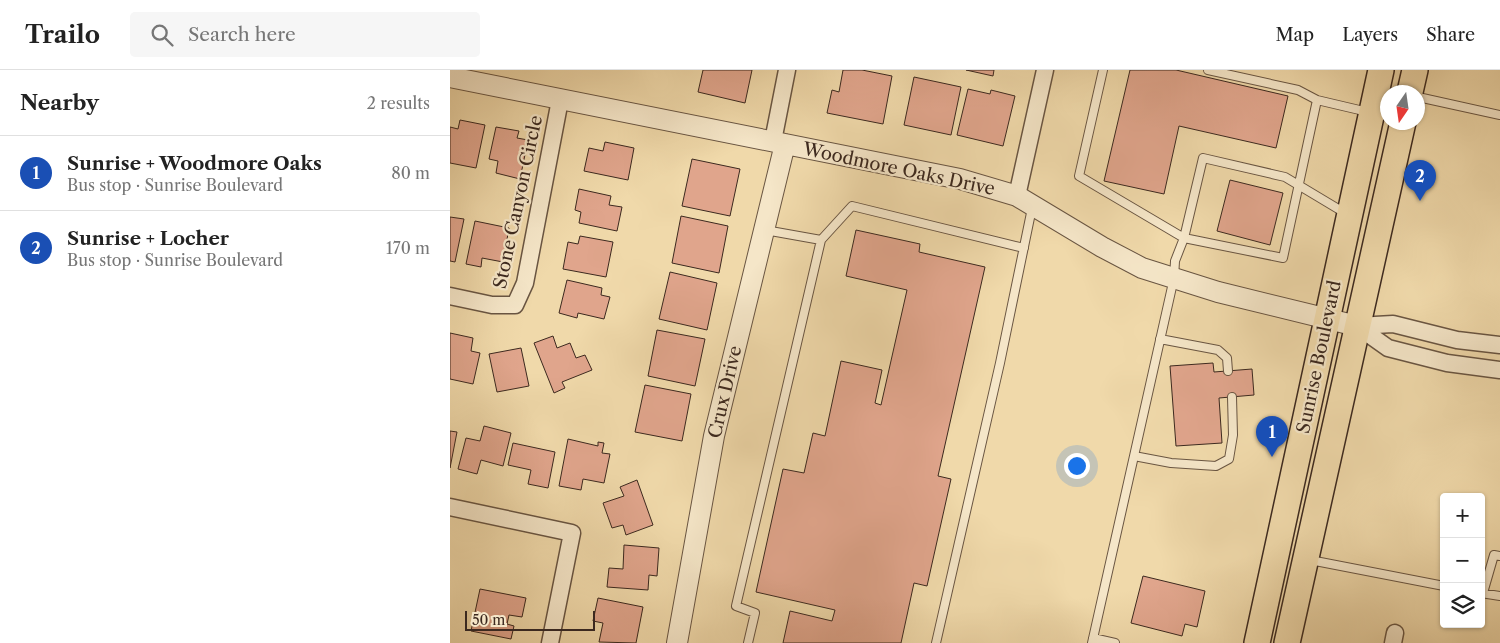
<!DOCTYPE html>
<meta charset="utf-8">
<style>
body{margin:0;font-family:"Libre Caslon Text",serif;background:#f6f6f6;color:#222}
.controls{position:absolute;right:15px;bottom:15px;display:grid;overflow:hidden;border-radius:5px;box-shadow:0 1px 4px #0004}
.controls button{width:45px;height:45px;display:grid;place-items:center;padding:0;border:0;border-bottom:1px solid #e0e0e0;background:#fff;color:#222;font:25px sans-serif}
.compass{position:absolute;left:930px;top:15px;width:45px;height:45px;border-radius:50%;background:#fff;box-shadow:0 1px 4px #0004;rotate:193deg}
.scale{position:absolute;left:15px;bottom:12px;width:130px;box-sizing:border-box;padding-left:5px;border:2px solid #3c291f;border-top:0;font-size:14px;line-height:18px;white-space:nowrap;color:#3c291f;-webkit-text-stroke:4px #f5e6c8;paint-order:stroke}
.you{position:absolute;left:626px;top:395px;width:18px;height:18px;margin:-12px;border:4px solid #fff;border-radius:50%;background:#1a73e8;box-shadow:0 0 0 8px #1a73e833}
.badge{display:grid;place-items:center;width:32px;height:32px;border-radius:50%;background:#8f2418;color:#fff;font-size:16px;font-weight:700}
.pin{position:absolute;translate:-50% -41px;filter:drop-shadow(0 1px 2px #0008)}
.pin::after{content:'';position:absolute;top:26px;width:18px;height:15px;background:inherit;clip-path:polygon(0 0,100% 0,50% 100%)}
.list{margin:0;padding:0;list-style:none}
h2{display:flex;justify-content:space-between;align-items:center;height:65px;margin:0;padding:0 20px;font-size:21px}
h2 small{font-size:16px;font-weight:400;color:#767676}
.list li{display:grid;grid-template-columns:32px 1fr auto;gap:15px;align-items:center;box-sizing:border-box;height:75px;padding:0 20px;border-top:1px solid #e0e0e0}
.list b{display:block;font-size:19px;white-space:nowrap}
.list p{margin:0;font-size:16px;white-space:nowrap;color:#767676}
.list em{font-size:16px;font-style:normal;color:#767676}
.icon{flex:none;width:28px;height:28px;fill:none;stroke:currentColor;stroke-width:2;stroke-linecap:round;stroke-linejoin:round}
.map{position:relative;flex:none;width:1050px;height:573px;overflow:hidden}
header{display:flex;align-items:center;gap:30px;box-sizing:border-box;height:70px;padding:0 25px;background:#fff;border-bottom:1px solid #e0e0e0}
header strong{font-size:24px}
nav{display:flex;gap:28px;margin-inline-start:auto;font-size:18px}
.search{width:350px;height:45px;background:#f6f6f6;display:flex;align-items:center;gap:12px;box-sizing:border-box;padding:0 18px;border-radius:5px;color:#767676;font-size:19px}
main{display:flex}
aside{flex:1;background:#fff}
.map>svg:first-child{display:block}
.building{fill:#e0a58c;stroke:#3c291f}
.lines{fill:none;stroke-linecap:round;stroke-linejoin:round}
.service-casing{stroke:#695542;stroke-width:10}
.minor-casing{stroke:#695542;stroke-width:19}
.tertiary-casing{stroke:#695542;stroke-width:22}
.primary-casing{stroke:#3c291f;stroke-width:28}
.service{stroke:#f5e6c8;stroke-width:8}
.minor{stroke:#f5e6c8;stroke-width:16}
.tertiary{stroke:#f5e6c8;stroke-width:20}
.primary{stroke:#f0d9aa;stroke-width:25}
.labels{text-anchor:middle;dominant-baseline:central;stroke-width:4.5;stroke-linejoin:round;paint-order:stroke}
.street-label{font-size:18px;fill:#3c291f;stroke:#f5e6c8}
</style>
<header>
<strong>Trailo</strong>
<div class="search"><svg class="icon" aria-label="search" viewBox="0 0 24 24"><circle cx="10" cy="10" r="6"/><path d="M15 15l6 6"/></svg>Search here</div>
<nav><a>Map</a><a>Layers</a><a>Share</a></nav>
</header>
<main>
<aside>
<h2>Nearby<small>2 results</small></h2>
<ul class="list">
<li><span class="badge" style="background:#1a4fb4">1</span><div><b>Sunrise + Woodmore Oaks</b><p>Bus stop · Sunrise Boulevard</p></div><em>80 m</em></li>
<li><span class="badge" style="background:#1a4fb4">2</span><div><b>Sunrise + Locher</b><p>Bus stop · Sunrise Boulevard</p></div><em>170 m</em></li>
</ul>
</aside>
<div class="map">
<svg width="1050" height="573" viewBox="0 0 1050 573">
<rect width="100%" height="100%" fill="#f0d9aa"/>
<filter id="stains"><feTurbulence type="fractalNoise" baseFrequency=".004" numOctaves="4"/><feColorMatrix values="0 0 0 0 .2 0 0 0 0 .09 0 0 0 0 .02 0 0 0 .5 -.17"/></filter>
<radialGradient id="worn" r=".72"><stop offset=".6" stop-color="#630" stop-opacity="0"/><stop offset="1" stop-color="#630" stop-opacity=".3"/></radialGradient>
<path class="building" d="M253 0H302L295 33 248 22Z
M393 0H412L442 6 433 54 377 43 382 20 389 22Z
M516 0H544L543 6Z
M680 0H726L838 26 826 78 729 56 714 124 654 111Z
M464 7 511 17 501 65 454 55Z
M518 19 540 24 541 20 565 26 553 76 507 65Z
M10 50 35 55 26 98 0 93V57L8 59Z
M46 57 69 61 67 68 78 70 70 109 46 103 48 91 39 89Z
M155 72 184 78 178 110 134 101 139 78 153 81Z
M242 89 290 99 280 146 232 136Z
M780 110 833 123 820 175 767 161Z
M129 119 161 126 159 135 172 137 167 161 129 153 131 142 125 140Z
M231 146 278 156 269 203 222 193Z
M0 147 14 149 5 192 0 191Z
M25 151 59 158 53 192 32 188 31 197 16 194Z
M406 160 470 174 469 182 535 197 488 406 501 409 477 516 464 513 451 573H333L340 541 382 551 385 540 306 522 333 399 354 403 363 363 375 366 391 291 432 300 425 333 431 335 457 220 396 206Z
M130 166 163 172 156 207 113 199 118 172 128 174Z
M220 202 267 213 257 260 209 249Z
M117 210 152 218 151 225 160 227 154 249 128 243 127 248 109 243Z
M207 260 255 269 245 316 198 306Z
M0 263 23 268 21 281 30 283 23 314 0 309Z
M103 266 107 278 120 273 126 288 135 285 142 300 112 312 115 318 104 323 84 273Z
M71 278 79 316 47 322 39 284Z
M763 293 764 302 802 299 804 325 769 328 772 373 726 376 720 296Z
M195 315 241 324 232 371 185 362Z
M34 356 61 363 53 396 31 390 27 404 8 399 16 368 30 371Z
M0 361 7 362 0 398Z
M118 369 148 376V372L154 373 152 383 160 384 154 413 133 409 131 420 109 416Z
M63 373 105 382 98 418 78 414 81 400 58 395Z
M187 410 203 455 176 465 173 455 162 458 153 433 174 426 170 417Z
M174 475 209 478 207 506 199 505 198 520 157 517 159 498 173 499Z
M693 506 755 521 747 557 735 554 732 566 681 553Z
M30 519 76 528 72 547 59 545 57 554 64 556 61 569 21 561Z
M148 528 193 537 186 573 149 572 153 553 143 551Z"/>
<g class="lines">
<defs>
<path id="service" d="M653 0 629 106 734 168 833 188 867 30 918 42
M758 0 848 20 867 30
M968 27 1050 45
M371 170 402 136 574 178
M710 269 768 280 777 288 778 301
M684 386 721 393 766 396 779 389 783 365 782 327
M860 490 994 516
M1031 523 1050 526
M1033 523 1044 485 1050 486
M643 568 665 573
M298 573 305 543 286 536 371 170 315 160
M486 573 550 293 582 138
M642 573 724 208 725 191 734 168 753 88 835 107 895 143"/>
<path id="minor" d="M323 71 337 0
M567 126 595 0
M0 226 42 235H65L75 213 110 30
M907 256 938 278 997 293 1050 300
M907 256 943 254 1007 270 1050 275
M0 437 122 463 100 573
M943 573 945 563"/>
<path id="tertiary" d="M0 7 510 109 567 126 652 177 692 198 768 222 907 256
M227 573 264 366 335 74"/>
<path id="primary" d="M960 22 965 0
M807 573 931 0
M837 573 953 52"/>
</defs>
<use href="#service" class="service-casing"/>
<use href="#minor" class="minor-casing"/>
<use href="#tertiary" class="tertiary-casing"/>
<use href="#primary" class="primary-casing"/>
<use href="#service" class="service"/>
<use href="#minor" class="minor"/>
<use href="#tertiary" class="tertiary"/>
<use href="#primary" class="primary"/>
</g>
<g class="labels">
<g class="street-label">
<text transform="translate(449 99) rotate(12)">Woodmore Oaks Drive</text>
<text transform="translate(68 132) rotate(-78)">Stone Canyon Circle</text>
<text transform="translate(869 287) rotate(-78)">Sunrise Boulevard</text>
<text transform="translate(275 322) rotate(-77)">Crux Drive</text>
</g>
</g>
<rect width="100%" height="100%" filter="url(#stains)"/>
<rect width="100%" height="100%" fill="url(#worn)"/>
</svg>
<div class="controls">
<button>+</button>
<button>−</button>
<button><svg class="icon" aria-label="layers" viewBox="0 0 24 24"><path d="M12 4l9 5-9 5-9-5zM3 14l9 5 9-5"/></svg></button>
</div>
<svg class="compass" viewBox="-18 -18 36 36"><path d="M0-13l5 13h-10z" fill="#e53935"/><path d="M0 13l5-13h-10z" fill="#767676"/></svg>
<div class="scale">50 m</div>
<div class="you"></div>
<div class="pin badge" style="left:822px;top:387px;background:#1a4fb4">1</div>
<div class="pin badge" style="left:970px;top:131px;background:#1a4fb4">2</div>
</div>
</main>
